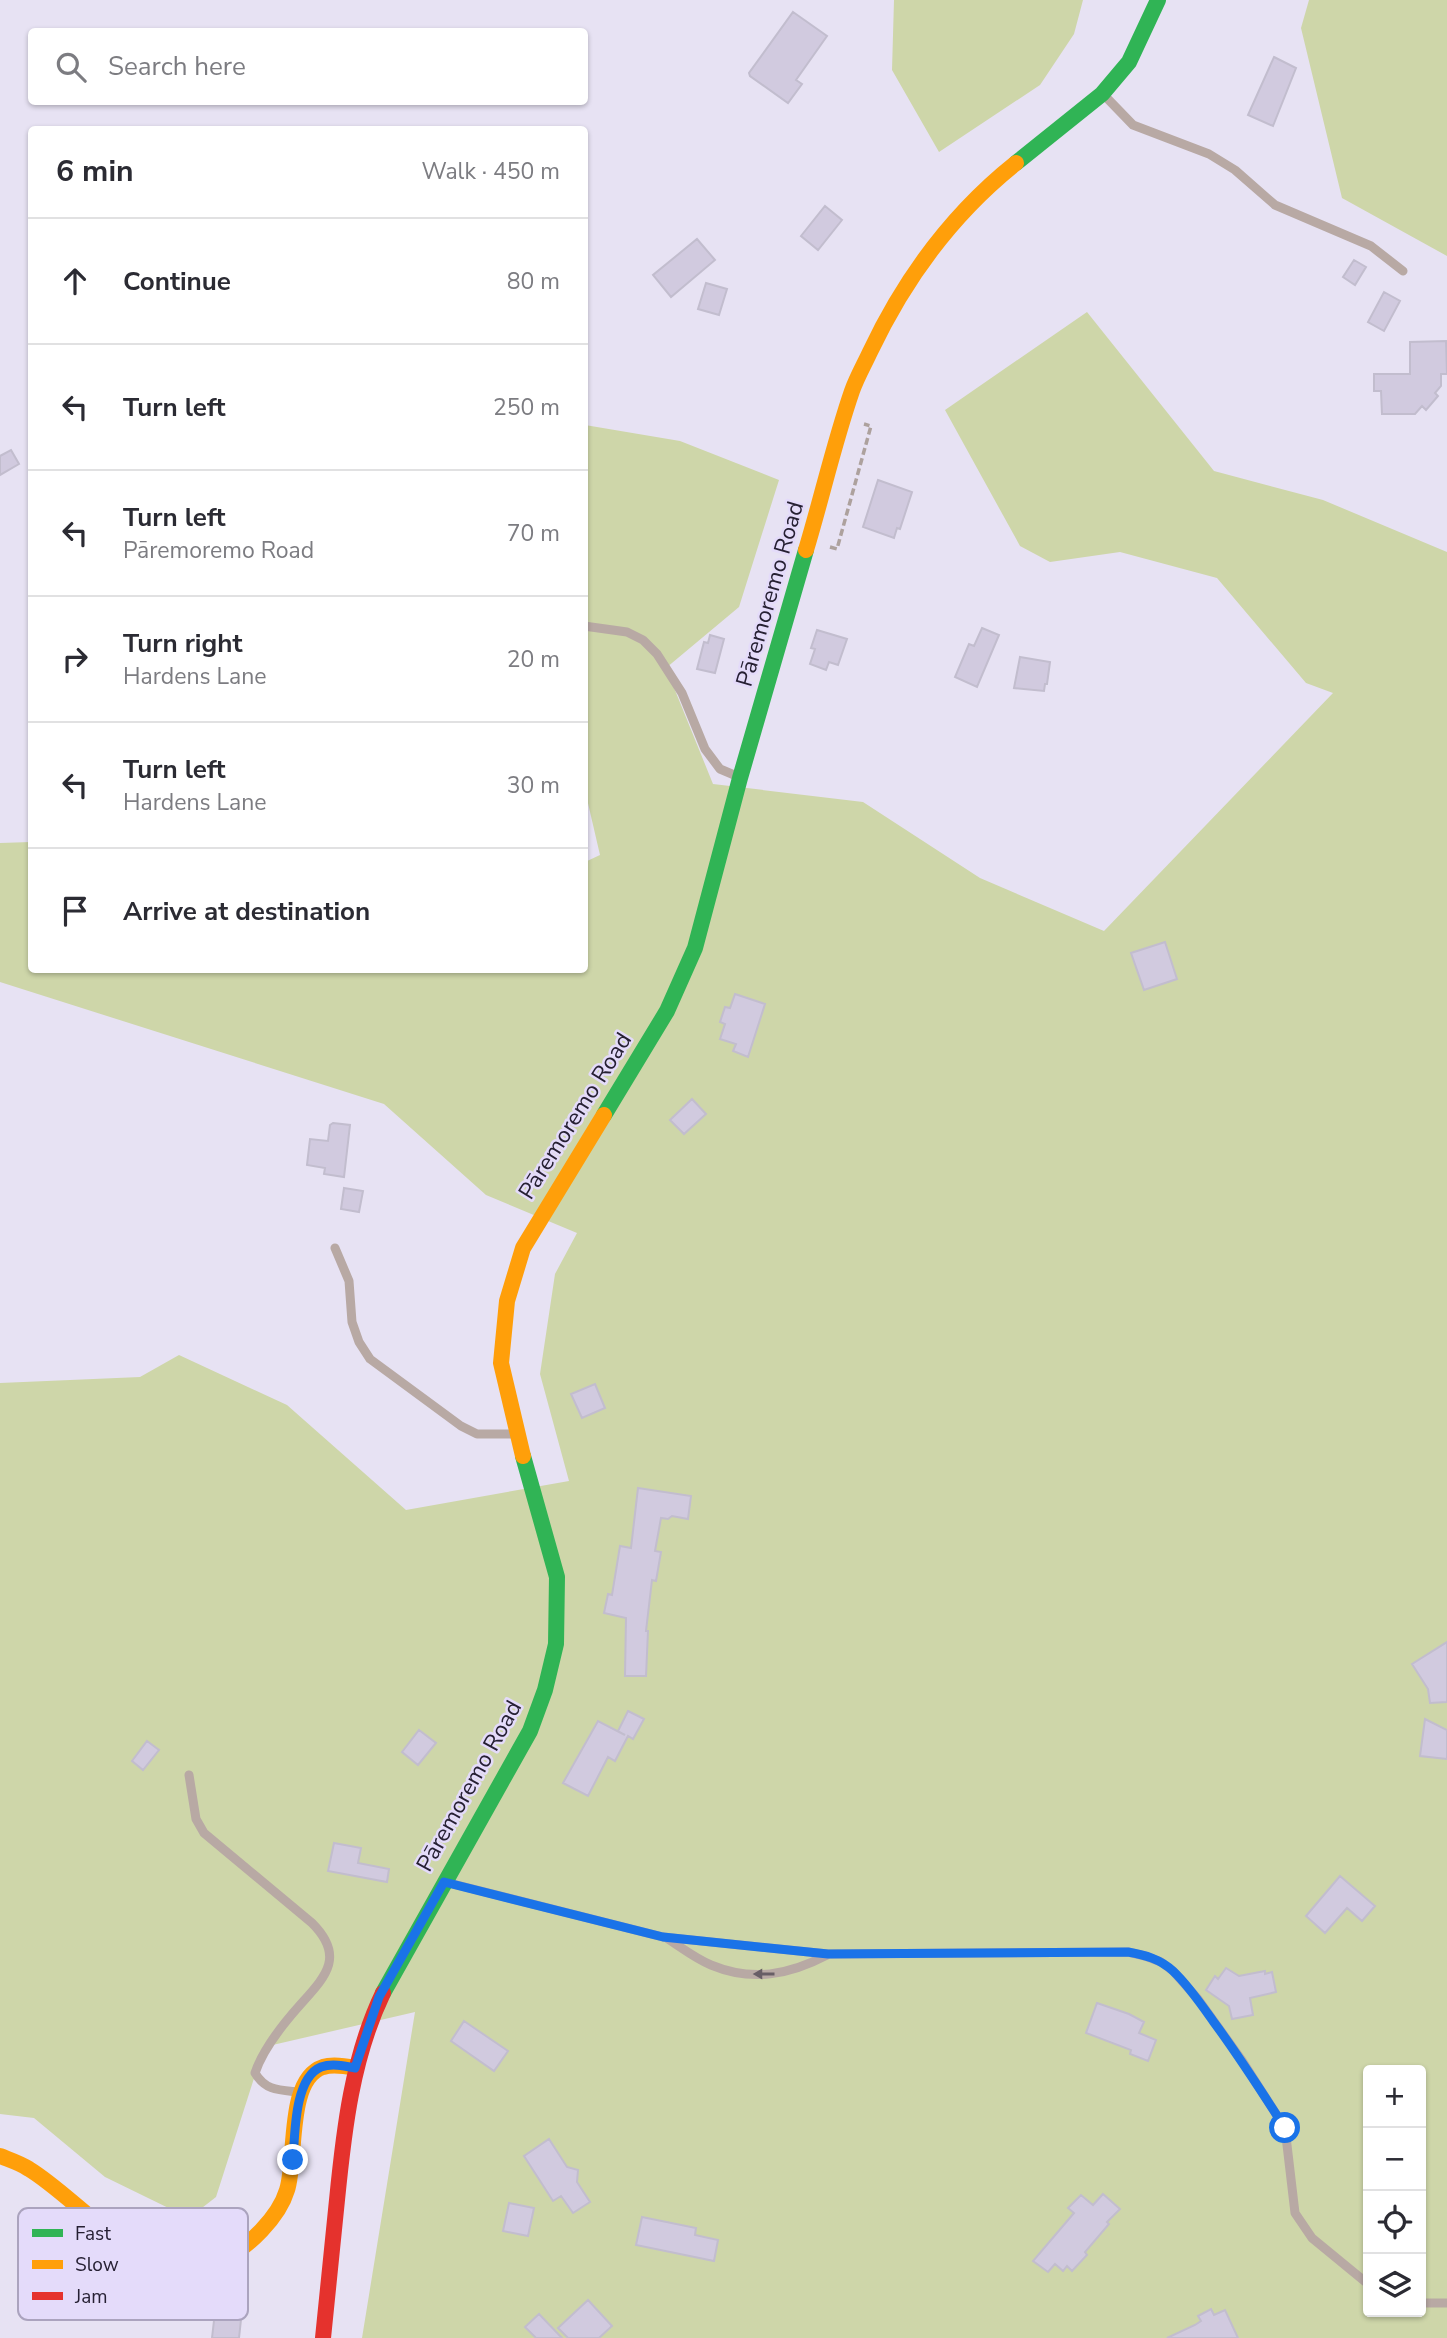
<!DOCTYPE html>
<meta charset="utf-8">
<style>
body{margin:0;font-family:"Nunito Sans",sans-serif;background:#f7f7f7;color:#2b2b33}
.controls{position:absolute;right:21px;bottom:21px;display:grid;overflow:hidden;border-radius:7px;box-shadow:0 2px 5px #0004}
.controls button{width:63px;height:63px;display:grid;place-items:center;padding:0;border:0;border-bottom:2px solid #e1e1e2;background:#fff;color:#2b2b33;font:35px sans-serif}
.stop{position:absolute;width:21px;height:21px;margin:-16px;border:5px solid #1a73e8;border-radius:50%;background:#fff}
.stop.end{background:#1a73e8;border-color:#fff;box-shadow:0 2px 7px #0008}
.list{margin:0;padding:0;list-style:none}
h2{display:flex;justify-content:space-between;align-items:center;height:91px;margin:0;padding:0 28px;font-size:30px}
h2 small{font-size:23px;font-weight:400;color:#7c7c81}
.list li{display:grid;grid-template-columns:46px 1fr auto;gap:21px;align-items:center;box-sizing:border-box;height:126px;padding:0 28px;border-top:2px solid #e1e1e2}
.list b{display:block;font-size:26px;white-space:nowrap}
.list p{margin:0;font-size:23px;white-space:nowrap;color:#7c7c81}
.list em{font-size:23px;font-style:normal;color:#7c7c81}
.icon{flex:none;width:38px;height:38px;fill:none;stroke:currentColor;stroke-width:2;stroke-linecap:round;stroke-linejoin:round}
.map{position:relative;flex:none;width:1447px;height:2338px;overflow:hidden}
.search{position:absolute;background:#fff;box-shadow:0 2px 5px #0004;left:28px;top:28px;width:560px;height:77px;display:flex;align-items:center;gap:18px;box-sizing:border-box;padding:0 24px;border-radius:7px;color:#7c7c81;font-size:26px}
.panel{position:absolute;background:#fff;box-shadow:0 2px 5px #0004;left:28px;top:126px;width:560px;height:847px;border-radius:7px}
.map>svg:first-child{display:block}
.green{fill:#ced6a9;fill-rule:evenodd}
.building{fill:#d1cadf;stroke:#c2bdce;stroke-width:2}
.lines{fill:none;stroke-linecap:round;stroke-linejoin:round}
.path{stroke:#ada19d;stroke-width:3.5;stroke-dasharray:7 3.5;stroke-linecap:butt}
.lane{stroke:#b8a9a4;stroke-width:9}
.fast{stroke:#30b455;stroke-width:16}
.slow{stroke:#ff9f0a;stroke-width:16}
.jam{stroke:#e5322d;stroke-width:16}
.oneway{fill:#685e66}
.route{stroke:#1a73e8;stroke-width:9}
.labels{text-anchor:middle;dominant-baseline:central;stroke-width:5;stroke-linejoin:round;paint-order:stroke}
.street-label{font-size:23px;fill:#262033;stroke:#e4dbfa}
.key{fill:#e4dbfa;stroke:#aba3be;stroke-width:2}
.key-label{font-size:19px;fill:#262033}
</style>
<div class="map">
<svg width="1447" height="2338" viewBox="0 0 1447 2338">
<rect width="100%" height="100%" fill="#e7e2f3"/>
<path class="green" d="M894 0H1083L1074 34 1040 85 939 152 892 70Z
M1309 0H1447V256L1342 198 1301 28Z
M1087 312 1214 471 1323 500 1447 552V2338H362L415 2012 264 2047 216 2197 189 2218 105 2177 34 2118 0 2114V1383L140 1377 179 1355 287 1405 406 1510 569 1481 540 1374 555 1274 577 1233 486 1195 384 1104 0 982V843L31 842 32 970H584L585 862 600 855 584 786 585 425 680 441 779 480 739 607 666 668 713 784 863 802 980 878 1104 931 1333 693 1306 683 1217 578 1120 552 1050 562 1020 546 945 410ZM1368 2070H1421V2312H1368Z"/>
<path class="building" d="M793 12 827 36 796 80 802 84 788 103 750 76 749 73Z
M1274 57 1296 68 1273 126 1248 115Z
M825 206 842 220 818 250 801 236Z
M697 239 715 260 671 297 653 275Z
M1354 260 1366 267 1355 285 1343 277Z
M706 283 727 289 719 315 698 309Z
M1384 292 1400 301 1384 331 1368 322Z
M1446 341 1447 374H1441V386L1435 393 1438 396 1426 410 1422 406 1415 414H1382L1381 391H1374V374H1410V342Z
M11 450 19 464 0 475V456Z
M878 480 912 492 900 529 897 528 894 538 863 527Z
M982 628 999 635 977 687 955 677 969 644 974 646Z
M817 630 847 639 838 665 829 662 826 670 810 664 815 649 811 648Z
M710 635 724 639 715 673 697 669 704 642 708 643Z
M1020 657 1050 662 1047 684H1045L1044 691 1014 688Z
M1165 942 1177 979 1144 990 1131 953Z
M735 994 765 1004 748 1057 733 1051 736 1044 720 1039 725 1024 720 1022 725 1007 730 1008Z
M692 1099 706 1114 684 1134 670 1120Z
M333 1123 350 1125 344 1177 324 1174 325 1168 307 1165 310 1139 328 1141 330 1125Z
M344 1188 363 1191 359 1212 341 1209Z
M595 1384 605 1408 582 1418 571 1394Z
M638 1488 691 1496 688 1519 672 1516 668 1519 661 1518 655 1551 661 1552 656 1581 652 1580 646 1631H648L646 1676H625L626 1618 604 1613 608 1594 612 1595 620 1546 631 1548Z
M1447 1642V1702L1430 1703 1428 1689 1412 1664Z
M628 1711 644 1719 633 1739 628 1736 615 1761 608 1757 588 1796 563 1783 598 1721 625 1735 618 1731Z
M1425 1719 1447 1730V1759L1420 1756Z
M419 1730 436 1743 418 1765 402 1752Z
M147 1741 159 1750 143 1770 132 1761Z
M334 1843 361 1848 358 1863 389 1869 387 1882 328 1871Z
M1340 1876 1375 1906 1362 1921 1347 1908 1325 1933 1306 1916Z
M1226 1968 1239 1976 1265 1971V1974L1272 1972 1276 1992 1250 1998 1253 2015 1232 2019 1229 2006 1206 1990 1215 1976 1218 1979Z
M1097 2003 1129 2014 1144 2022 1139 2033 1156 2040 1148 2061 1130 2054 1131 2050 1086 2033Z
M464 2021 508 2051 494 2071 451 2041Z
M549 2139 567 2167 578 2170 577 2182 590 2202 573 2213 561 2196 553 2201 524 2156Z
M1103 2194 1120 2209 1107 2222 1109 2224 1085 2252 1087 2255 1072 2271 1067 2266 1063 2271 1055 2264 1048 2272 1033 2261 1074 2213 1068 2208 1081 2195 1093 2205Z
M509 2203 534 2208 528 2236 503 2231Z
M642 2217 696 2228 695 2235 718 2240 714 2261 636 2245Z
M225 2299 243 2301 239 2338H212L215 2312 224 2313Z
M588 2300 612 2326 599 2338H568L558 2328Z
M1211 2309 1214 2315 1225 2310 1238 2338H1167L1195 2325 1201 2321 1198 2316Z
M539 2314 562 2338H536L525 2327Z"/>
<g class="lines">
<path class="path" d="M830 547 837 549 871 426 864 424"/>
<path class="lane" d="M1104 95 1133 125 1209 154 1235 170 1275 205 1371 246 1403 271
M584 626 627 632 643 640 657 654 682 693 705 749 720 769 739 777
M335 1248 349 1281 352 1322 359 1342 370 1359 461 1426 477 1434H516
M189 1775 196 1819 204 1833 312 1923C346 1957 325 1977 300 2005 283 2024 263 2049 255 2073 266 2091 279 2090 299 2092
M445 1882 663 1937 828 1954 1128 1952 1145 1956 1161 1962 1173 1971 1198 1999 1241 2059 1285 2128 1295 2213 1312 2238 1368 2284
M668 1939C682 1948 696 1959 711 1965 752 1982 789 1975 827 1955
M1421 2303H1447"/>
<path class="fast" d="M1016 163 1102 94 1129 62 1158 0
M604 1115 667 1011 695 948 740 778 806 550
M383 1993 530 1731 545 1690 556 1644 557 1577 523 1456"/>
<path class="slow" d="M806 550C822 497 834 443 852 391 857 377 864 365 870 352 905 278 952 214 1016 163
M523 1456 501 1363 507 1301 523 1248 604 1115
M0 2156C10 2160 20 2163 29 2169 85 2203 147 2292 223 2259 248 2248 279 2217 287 2190 297 2160 286 2079 323 2067 333 2064 345 2066 355 2068"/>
<path class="jam" d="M323 2338C328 2292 332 2246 337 2200 344 2129 352 2058 383 1993"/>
</g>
<defs><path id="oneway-solid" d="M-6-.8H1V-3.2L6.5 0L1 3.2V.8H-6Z" transform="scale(1.75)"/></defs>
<use class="oneway" href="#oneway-solid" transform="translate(764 1974) rotate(180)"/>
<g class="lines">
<path class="route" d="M293 2160C295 2135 294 2078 321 2067 332 2063 345 2066 355 2068L379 1997 444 1882 663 1937 828 1954 1128 1952C1145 1955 1160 1959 1173 1971 1188 1985 1201 2004 1213 2021 1239 2056 1262 2092 1285 2128"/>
</g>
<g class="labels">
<g class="street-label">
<text transform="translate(770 594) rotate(-74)">Pāremoremo Road</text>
<text transform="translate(575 1116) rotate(-58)">Pāremoremo Road</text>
<text transform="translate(469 1786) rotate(-61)">Pāremoremo Road</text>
</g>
</g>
<rect x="18" y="2208" width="230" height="112" rx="10" class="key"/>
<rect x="32" y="2229" width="31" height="8" fill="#30b455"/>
<rect x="32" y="2260" width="31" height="9" fill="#ff9f0a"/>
<rect x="32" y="2292" width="31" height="8" fill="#e5322d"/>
<g class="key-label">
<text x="75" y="2240">Fast</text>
<text x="75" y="2271">Slow</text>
<text x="75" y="2303">Jam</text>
</g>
</svg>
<div class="controls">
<button>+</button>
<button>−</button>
<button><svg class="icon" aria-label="locate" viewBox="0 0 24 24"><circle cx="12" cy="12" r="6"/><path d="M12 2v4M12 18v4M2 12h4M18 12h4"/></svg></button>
<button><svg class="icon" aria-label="layers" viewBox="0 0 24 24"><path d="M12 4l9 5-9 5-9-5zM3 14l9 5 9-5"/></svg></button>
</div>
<div class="stop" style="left:1285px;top:2128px"></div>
<div class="stop end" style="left:293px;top:2160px"></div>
<div class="search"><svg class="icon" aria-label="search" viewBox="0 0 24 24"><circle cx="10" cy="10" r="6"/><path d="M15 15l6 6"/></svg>Search here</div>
<section class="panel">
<h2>6 min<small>Walk · 450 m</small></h2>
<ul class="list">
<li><svg class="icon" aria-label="ahead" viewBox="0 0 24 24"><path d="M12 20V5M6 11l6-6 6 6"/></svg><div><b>Continue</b></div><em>80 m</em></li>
<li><svg class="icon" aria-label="left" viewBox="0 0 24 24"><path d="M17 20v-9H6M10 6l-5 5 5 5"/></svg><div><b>Turn left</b></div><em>250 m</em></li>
<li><svg class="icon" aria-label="left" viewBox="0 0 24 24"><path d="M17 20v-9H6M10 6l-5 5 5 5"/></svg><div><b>Turn left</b><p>Pāremoremo Road</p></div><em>70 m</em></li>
<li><svg class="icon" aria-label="right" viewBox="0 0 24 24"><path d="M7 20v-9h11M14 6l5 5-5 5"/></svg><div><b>Turn right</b><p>Hardens Lane</p></div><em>20 m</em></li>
<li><svg class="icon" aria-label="left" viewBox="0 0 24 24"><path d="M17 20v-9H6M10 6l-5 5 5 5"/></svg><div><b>Turn left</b><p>Hardens Lane</p></div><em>30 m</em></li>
<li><svg class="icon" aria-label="arrive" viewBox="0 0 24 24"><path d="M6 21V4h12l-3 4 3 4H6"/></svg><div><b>Arrive at destination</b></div></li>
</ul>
</section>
</div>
